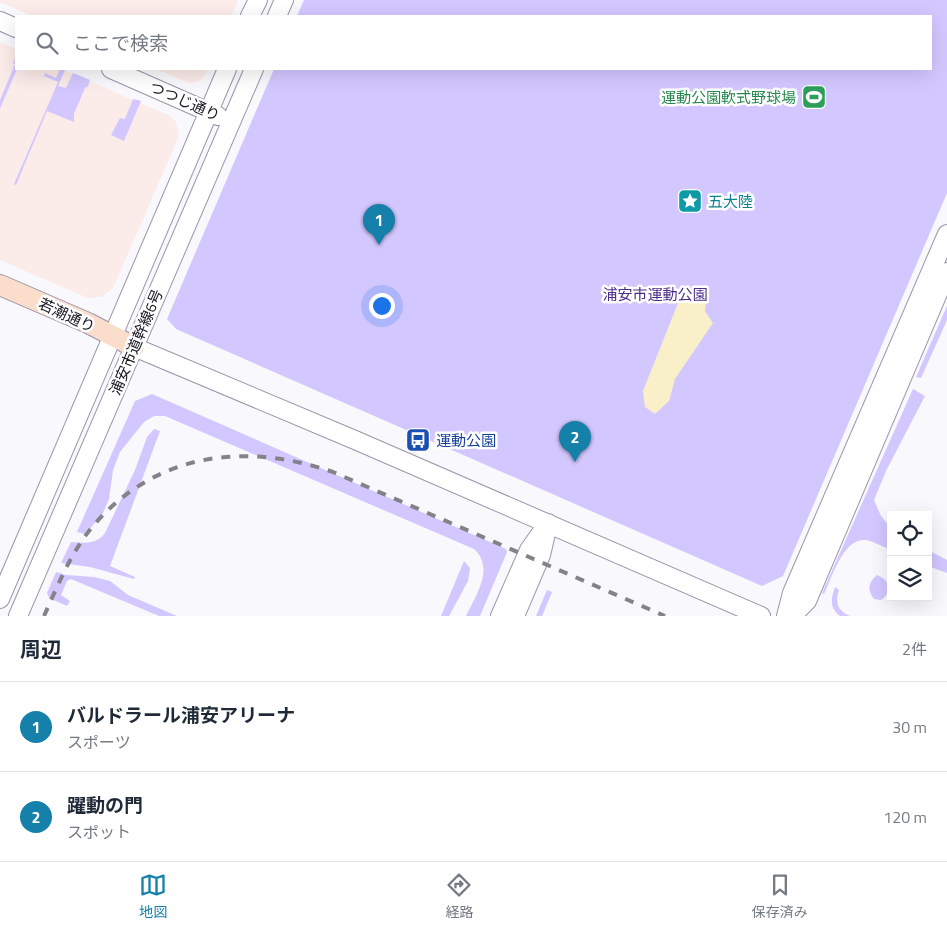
<!DOCTYPE html>
<html lang="ja">
<meta charset="utf-8">
<style>
body{margin:0;font-family:"Titillium Web","Noto Sans JP",sans-serif;background:#f2f2f3;color:#1f2937}
.controls{position:absolute;right:15px;bottom:15px;display:grid;overflow:hidden;border-radius:0px;box-shadow:0 5px 20px #0002}
.controls button{width:45px;height:45px;display:grid;place-items:center;padding:0;border:0;border-bottom:1px solid #e0e1e3;background:#fff;color:#1f2937;font:25px sans-serif}
.you{position:absolute;left:381px;top:305px;width:18px;height:18px;margin:-12px;border:4px solid #fff;border-radius:50%;background:#1a73e8;box-shadow:0 0 0 8px #1a73e833}
.badge{display:grid;place-items:center;width:32px;height:32px;border-radius:50%;background:#1581aa;color:#fff;font-size:16px;font-weight:700}
.pin{position:absolute;translate:-50% -41px;filter:drop-shadow(0 1px 2px #0008)}
.pin::after{content:'';position:absolute;top:26px;width:18px;height:15px;background:inherit;clip-path:polygon(0 0,100% 0,50% 100%)}
.list{margin:0;padding:0;list-style:none}
h2{display:flex;justify-content:space-between;align-items:center;height:65px;margin:0;padding:0 20px;font-size:21px}
h2 small{font-size:16px;font-weight:400;color:#747a83}
.list li{display:grid;grid-template-columns:32px 1fr auto;gap:15px;align-items:center;box-sizing:border-box;height:90px;padding:0 20px;border-top:1px solid #e0e1e3}
.list b{display:block;font-size:19px;white-space:nowrap}
.list p{margin:0;font-size:16px;white-space:nowrap;color:#747a83}
.list em{font-size:16px;font-style:normal;color:#747a83}
.icon{flex:none;width:28px;height:28px;fill:none;stroke:currentColor;stroke-width:2;stroke-linecap:round;stroke-linejoin:round}
.map{position:relative;flex:none;width:947px;height:616px;overflow:hidden}
.search{position:absolute;background:#fff;box-shadow:0 5px 20px #0002;left:15px;right:15px;top:15px;height:55px;display:flex;align-items:center;gap:12px;box-sizing:border-box;padding:0 18px;border-radius:0px;color:#747a83;font-size:19px}
.sheet{height:245px;background:#fff}
nav{display:flex;justify-content:space-around;align-items:center;box-sizing:border-box;height:70px;border-top:1px solid #e0e1e3;background:#fff;font-size:14px;color:#747a83}
nav a{display:grid;justify-items:center;gap:2px}
nav .on{color:#1581aa}
.map>svg:first-child{display:block}
.industrial{fill:#fbebe9}
.green{fill:#d3c7ff}
.sand{fill:#f9f0ca}
.lines{fill:none;stroke-linecap:round;stroke-linejoin:round}
.tertiary-casing{stroke:#9996aa;stroke-width:20}
.secondary-casing{stroke:#9996aa;stroke-width:22}
.tertiary{stroke:#fff;stroke-width:18}
.secondary{stroke:#fbddcc;stroke-width:20}
.rail{stroke:#848289;stroke-width:4;stroke-dasharray:9 9;stroke-linecap:butt}
.labels{text-anchor:middle;dominant-baseline:central;stroke-width:5;stroke-linejoin:round;paint-order:stroke}
.leisure-label{font-size:15px;fill:#27864d;stroke:#fff;text-anchor:end}
.street-label{font-size:15px;fill:#16141c;stroke:#fff}
.culture-label{font-size:15px;fill:#0d838f;stroke:#fff;text-anchor:start}
.park-label{font-size:15px;fill:#4c2d89;stroke:#fff}
.transit-label{font-size:15px;fill:#164399;stroke:#fff;text-anchor:start}
</style>
<div class="map">
<svg width="947" height="616" viewBox="0 0 947 616">
<rect width="100%" height="100%" fill="#f9f8fd"/>
<path class="industrial" d="M0 0H238L231 16H33L0 2Z
M0 42 16 49V69H61L170 116 176 122 179 136 113 288 102 297 88 298 0 260Z
M156 69H208L202 79 196 82 189 83Z"/>
<path class="green" d="M304 0H947V193L783 576 762 586 176 329 167 319 274 69H931V16H297Z
M16 56 17 69 0 109V100L15 64 13 63Z
M60 69 65 70 58 86 66 88 73 73 90 80 88 86 85 88 74 114V122L47 111 16 185 14 184 58 82 44 76 45 73 56 78Z
M133 99 141 101 124 141 111 135 120 118 125 119Z
M947 306V320L921 378 916 377Z
M913 389 925 396 886 471 874 500 881 516 891 528V550C883 547 873 541 865 540 843 538 832 578 824 594L822 593Z
M152 394 506 549 507 552 480 616H466C476 595 495 568 474 549L165 416H154L144 422 120 452 113 470 109 499 102 515 85 534 77 532 135 401Z
M154 429 160 431 110 566 135 577 134 579 90 567 61 563 71 542C84 543 96 545 105 533L135 470 147 437Z
M928 550 947 560V573L928 566Z
M464 561 470 568 468 581 449 616H441Z
M56 572 66 575 94 577 110 581 128 595 177 616H159L71 579 67 581 61 595 70 601 67 606 49 598 47 593Z
M877 575C889 580 894 591 881 600L874 599C867 590 868 582 877 575Z
M835 587 839 590C835 602 837 611 850 616H840C829 608 831 598 835 587Z
M547 590 552 592 542 616H536Z"/>
<path class="sand" d="M692 291 707 295 705 311 713 323 675 379 669 401 655 414 645 407 643 391 680 298Z"/>
<g class="lines">
<defs>
<path id="tertiary" d="M250 16 258 0
M277 16 284 0
M0 21 16 28
M111 69 218 116
M134 347 355 440 761 616
M0 599 227 69
M18 616 254 69
M500 616 529 550 548 523
M515 616 541 555 547 529
M786 616 792 593 947 234
M792 616 807 601 947 272"/>
<path id="secondary" d="M0 285 88 323 134 347"/>
</defs>
<use href="#tertiary" class="tertiary-casing"/>
<use href="#secondary" class="secondary-casing"/>
<use href="#tertiary" class="tertiary"/>
<use href="#secondary" class="secondary"/>
<path class="rail" d="M44 616C58 585 71 552 93 526 156 452 246 442 333 472L665 616"/>
</g>
<defs>
<symbol id="stadium-square" viewBox="-11 -11 22 22"><rect x="-9" y="-9" width="18" height="18" rx="4" fill="#2e9e5b" stroke="#fff"/><path d="M0-5a6.5 5 0 1 0 0 10a6.5 5 0 1 0 0-10ZM-3.5-1.8h7v3.6h-7Z" fill="#fff"/></symbol>
<symbol id="sight-square" viewBox="-11 -11 22 22"><rect x="-9" y="-9" width="18" height="18" rx="4" fill="#0f9aa8" stroke="#fff"/><path d="M0-6L1.8-2.2L6-1.7L2.9 1.2L3.7 5.4L0 3.3L-3.7 5.4L-2.9 1.2L-6-1.7L-1.8-2.2Z" fill="#fff"/></symbol>
<symbol id="bus-square" viewBox="-11 -11 22 22"><rect x="-9" y="-9" width="18" height="18" rx="4" fill="#1a4fb4" stroke="#fff"/><path d="M-5-6H5V4H4V6H2V4H-2V6H-4V4H-5ZM-3.5-4V0h7V-4ZM-3.5 1.2v1.5H-2V1.2ZM2 1.2v1.5H3.5V1.2Z" fill="#fff"/></symbol>
</defs>
<g fill-rule="evenodd">
<use href="#stadium-square" x="800" y="83" width="28" height="28"/>
<use href="#sight-square" x="676" y="187" width="28" height="28"/>
<use href="#bus-square" x="404" y="426" width="28" height="28"/>
</g>
<g class="labels">
<g class="leisure-label">
<text x="796" y="97">運動公園軟式野球場</text>
</g>
<g class="street-label">
<text transform="translate(185 101) rotate(24)">つつじ通り</text>
<text transform="translate(67 315) rotate(25)">若潮通り</text>
<text transform="translate(136 342) rotate(-67)">浦安市道幹線6号</text>
</g>
<g class="culture-label">
<text x="708" y="201">五大陸</text>
</g>
<g class="park-label">
<text x="655" y="294">浦安市運動公園</text>
</g>
<g class="transit-label">
<text x="436" y="440">運動公園</text>
</g>
</g>
</svg>
<div class="controls">
<button><svg class="icon" aria-label="locate" viewBox="0 0 24 24"><circle cx="12" cy="12" r="6"/><path d="M12 2v4M12 18v4M2 12h4M18 12h4"/></svg></button>
<button><svg class="icon" aria-label="layers" viewBox="0 0 24 24"><path d="M12 4l9 5-9 5-9-5zM3 14l9 5 9-5"/></svg></button>
</div>
<div class="you"></div>
<div class="pin badge" style="left:379px;top:245px">1</div>
<div class="pin badge" style="left:575px;top:462px">2</div>
<div class="search"><svg class="icon" aria-label="search" viewBox="0 0 24 24"><circle cx="10" cy="10" r="6"/><path d="M15 15l6 6"/></svg>ここで検索</div>
</div>
<section class="sheet">
<h2>周辺<small>2件</small></h2>
<ul class="list">
<li><span class="badge">1</span><div><b>バルドラール浦安アリーナ</b><p>スポーツ</p></div><em>30 m</em></li>
<li><span class="badge">2</span><div><b>躍動の門</b><p>スポット</p></div><em>120 m</em></li>
</ul>
</section>
<nav>
<a class="on"><svg class="icon" aria-label="map" viewBox="0 0 24 24"><path d="M3 6l6-2 6 2 6-2v14l-6 2-6-2-6 2zM9 4v14M15 6v14"/></svg>地図</a>
<a><svg class="icon" aria-label="directions" viewBox="0 0 24 24"><path d="M12 3l9 9-9 9-9-9zM9 14v-3h6M13 9l2 2-2 2"/></svg>経路</a>
<a><svg class="icon" aria-label="saved" viewBox="0 0 24 24"><path d="M7 4h10v16l-5-4-5 4z"/></svg>保存済み</a>
</nav>
